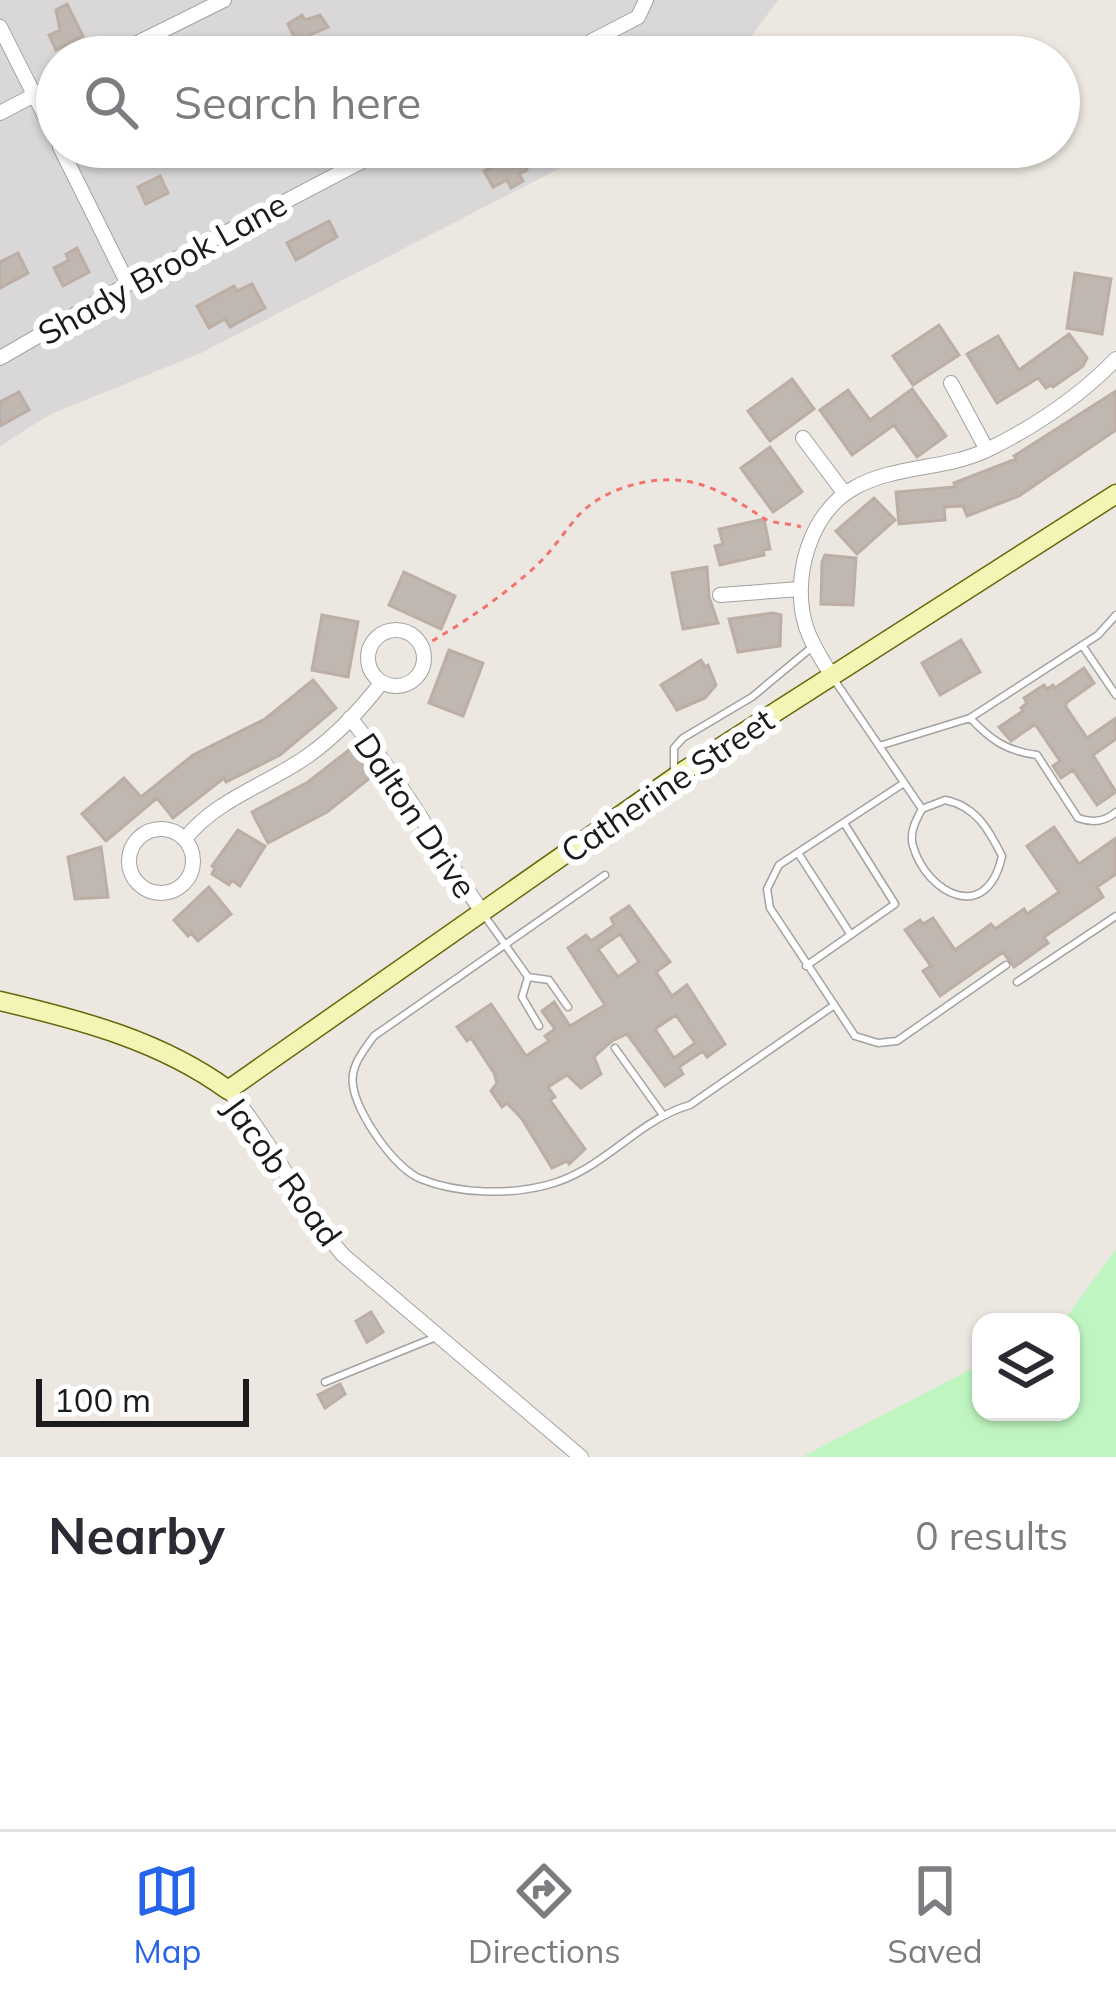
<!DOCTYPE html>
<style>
body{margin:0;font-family:Mulish,sans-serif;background:#f2f2f3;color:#2b2b33}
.controls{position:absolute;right:36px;bottom:36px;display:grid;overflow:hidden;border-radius:24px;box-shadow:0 3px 9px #0004}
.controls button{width:108px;height:108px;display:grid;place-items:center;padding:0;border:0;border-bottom:3px solid #e1e1e2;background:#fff;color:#2b2b33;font:60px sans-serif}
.scale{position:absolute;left:36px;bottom:30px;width:213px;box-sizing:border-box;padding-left:12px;border:6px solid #1b1b1b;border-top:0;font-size:33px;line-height:42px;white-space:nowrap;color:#1b1b1b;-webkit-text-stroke:9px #fff;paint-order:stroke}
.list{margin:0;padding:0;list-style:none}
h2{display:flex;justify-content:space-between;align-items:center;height:156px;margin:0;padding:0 48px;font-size:51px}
h2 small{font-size:39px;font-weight:400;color:#7c7c81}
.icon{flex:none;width:66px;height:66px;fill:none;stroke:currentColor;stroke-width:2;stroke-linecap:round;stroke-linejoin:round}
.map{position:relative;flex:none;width:1116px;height:1457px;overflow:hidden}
.search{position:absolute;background:#fff;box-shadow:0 3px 9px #0004;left:36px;right:36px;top:36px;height:132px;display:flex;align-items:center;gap:30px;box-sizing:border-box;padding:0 42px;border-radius:66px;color:#7c7c81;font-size:45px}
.sheet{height:372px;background:#fff}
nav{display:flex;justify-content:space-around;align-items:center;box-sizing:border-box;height:168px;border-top:3px solid #e1e1e2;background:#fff;font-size:33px;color:#7c7c81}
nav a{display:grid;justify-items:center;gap:6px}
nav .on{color:#2563eb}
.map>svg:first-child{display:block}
.residential{fill:#d9d7d8}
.park{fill:#bef5c0}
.building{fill:#c0b7b0;stroke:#bcaea4;stroke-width:3;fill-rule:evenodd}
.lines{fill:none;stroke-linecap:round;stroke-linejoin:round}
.lane-casing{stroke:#a2a2a2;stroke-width:9}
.street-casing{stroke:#a2a2a2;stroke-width:16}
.secondary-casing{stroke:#62690a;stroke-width:21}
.path{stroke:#f1746c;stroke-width:3;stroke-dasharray:6 6;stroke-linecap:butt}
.lane{stroke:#fff;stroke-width:6}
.street{stroke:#fff;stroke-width:14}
.secondary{stroke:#f4f5b5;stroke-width:18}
.labels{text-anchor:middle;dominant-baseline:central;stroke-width:12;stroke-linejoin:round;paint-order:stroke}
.street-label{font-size:33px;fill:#1b1b1b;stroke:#fff}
</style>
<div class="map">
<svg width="1116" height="1457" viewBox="0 0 1116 1457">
<rect width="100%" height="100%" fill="#ece7e0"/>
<path class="residential" d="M0 0H778L736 57H57V147H601L201 353 51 414 0 446Z"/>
<path class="park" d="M1116 1249V1457H802L981 1364V1412H1071V1322H1055L1068 1315Z"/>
<path class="building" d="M67 4 83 36 56 50 49 35 60 30 56 10Z
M302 15 305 20 320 15 328 27 296 41 288 24Z
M96 147H132L104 162Z
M240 147H281L241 166 234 150Z
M518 153 527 170 519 174 523 181 511 188 507 180 493 187 484 171Z
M160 176 168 193 146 204 138 187Z
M329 221 337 237 296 260 287 243Z
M77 248 89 272 63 286 54 268 69 260 66 254Z
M18 253 28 273 0 288V262Z
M1075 273 1111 279 1102 334 1067 328Z
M252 284 265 308 230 327 225 319 209 328 197 306 234 286 237 291Z
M939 325 959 355 913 385 893 356Z
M1069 334 1087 358 1083 366 1053 387 1051 385 1046 388 1038 378 997 403 967 354 998 336 1019 370Z
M792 379 814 409 770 441 748 411Z
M912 389 946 436 917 457 894 425 852 455 820 410 848 390 870 420Z
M1116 391V430L1019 496 967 516 963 506 944 507 945 520 899 524 896 492 955 487 954 483 1016 459 1014 456Z
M19 392 29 410 0 426V402Z
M770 447 802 492 773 512 741 468Z
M874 498 895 520 857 554 836 531Z
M764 519 770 549 763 550 764 555 720 565 715 546 723 544 719 529Z
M825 555 856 558 853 605 821 604 822 562Z
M707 567 709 597 718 623 683 629 672 573Z
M404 572 455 596 441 629 389 605Z
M773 613 781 615 780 646 738 652 729 619Z
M322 615 358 622 348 677 312 670Z
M961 640 980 672 940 695 922 663Z
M449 650 483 663 463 716 429 703Z
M701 660 705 667 708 665 716 685 705 698 677 710 661 685Z
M1084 668 1094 683 1066 703V707L1087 738 1116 718V739L1093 755 1116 792 1097 805 1073 770 1061 778 1053 766 1060 761 1037 727 1034 725 1011 741 999 727 1023 711 1021 708 1027 703 1024 698 1044 685 1047 689 1053 685 1055 688Z
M313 680 336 708 280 755 226 782 224 778 173 818 157 798 106 841 82 814 124 778 141 797 193 755 265 719Z
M354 746 375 774 327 812 268 843 252 812 308 782Z
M1054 827 1079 864 1116 838V874L1097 887 1103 897 1044 937 1048 943 1014 967 1003 952 940 996 923 971 931 966 905 930 920 920 923 924 933 918 955 950 991 924 995 929 1024 909 1027 914 1059 892 1027 846Z
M238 830 265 846 240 886 232 880 229 885 212 874 215 868 212 866Z
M101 847 108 897 75 899 68 857Z
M209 887 231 914 198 941 191 933 188 936 174 920Z
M629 906 670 962 656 972 672 996 687 985 725 1044 707 1057 703 1051 679 1067 683 1074 665 1086 627 1034 612 1041 594 1057 601 1074 581 1088 567 1075 548 1087 555 1097 550 1100 585 1149 569 1164 567 1161 552 1168 522 1119 507 1103 502 1107 491 1091 497 1083 494 1073 471 1038 467 1041 457 1027 491 1004 526 1056 549 1041 545 1036 555 1029 542 1011 554 1002 570 1026 605 1005 568 948 586 935 591 941 614 925 611 918ZM620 934 639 962 618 977 598 949ZM676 1015 695 1043 674 1058 655 1029Z
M371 1312 383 1332 367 1342 356 1321Z
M340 1384 345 1394 325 1408 318 1395Z"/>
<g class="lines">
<defs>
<path id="lane" d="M1082 645 1116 695
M833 678 922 809
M970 718C991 740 1006 751 1037 755L1078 818C1092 823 1105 822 1116 812
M879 746 970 718 1098 635 1116 615
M674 773V748L683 738 752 697 811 648
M904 783 779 865 767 889 770 908 855 1036 878 1043 897 1041 1006 965
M945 800C976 806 989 830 1002 856 987 925 927 894 913 846 909 833 916 820 922 809Z
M798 853 851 935
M605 875 374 1036C364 1050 350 1066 353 1085 356 1113 395 1169 421 1179 458 1194 509 1195 547 1185 603 1171 637 1120 690 1105L833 1006
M484 915 528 977 549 980 568 1007
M806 966 895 904 844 823
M528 977 522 997 539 1026
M1017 982 1116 916
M615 1048 663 1115
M325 1382 436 1337"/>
<path id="street" d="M0 27 57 140
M109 57 224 0
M561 57 638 17 646 0
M0 113 57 83
M60 147 128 284
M0 358 128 284 389 147
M951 383 987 450
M803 438 845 494
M720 595 800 589
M368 658a28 28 0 1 1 56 0a28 28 0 1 1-56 0Z
M832 676C822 660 812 645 806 627 791 579 809 513 854 488 894 465 945 470 987 450 1034 427 1080 396 1116 359
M350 718C400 779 438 847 482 912
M129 861a32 32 0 1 1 64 0a32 32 0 1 1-64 0Z
M185 839C216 799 269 784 309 755 337 735 361 709 382 682
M228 1090C272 1141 299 1204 343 1255L581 1457"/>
<path id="secondary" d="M0 1001C81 1020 161 1041 228 1090L685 770 1116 494"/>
</defs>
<use href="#lane" class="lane-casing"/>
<use href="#street" class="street-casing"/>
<use href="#secondary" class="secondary-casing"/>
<path class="path" d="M422 647C462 624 502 597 536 566 552 551 564 532 578 516 603 488 655 474 691 482 719 488 742 504 765 519 774 524 790 523 801 527"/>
<use href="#lane" class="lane"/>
<use href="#street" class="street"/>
<use href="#secondary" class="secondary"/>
</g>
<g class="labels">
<g class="street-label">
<text transform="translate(162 268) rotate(-29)">Shady Brook Lane</text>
<text transform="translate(667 785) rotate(-34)">Catherine Street</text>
<text transform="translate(416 815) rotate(56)">Dalton Drive</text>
<text transform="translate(283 1171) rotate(54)">Jacob Road</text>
</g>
</g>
</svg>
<div class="controls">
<button><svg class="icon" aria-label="layers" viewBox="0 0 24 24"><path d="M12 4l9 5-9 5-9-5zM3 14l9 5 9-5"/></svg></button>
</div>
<div class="scale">100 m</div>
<div class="search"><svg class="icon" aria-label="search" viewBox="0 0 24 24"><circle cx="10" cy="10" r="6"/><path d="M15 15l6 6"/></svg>Search here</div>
</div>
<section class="sheet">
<h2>Nearby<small>0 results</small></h2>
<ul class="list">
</ul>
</section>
<nav>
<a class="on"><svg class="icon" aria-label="map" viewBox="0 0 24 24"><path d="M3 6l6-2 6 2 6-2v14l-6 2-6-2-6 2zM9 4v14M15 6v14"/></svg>Map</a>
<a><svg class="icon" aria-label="directions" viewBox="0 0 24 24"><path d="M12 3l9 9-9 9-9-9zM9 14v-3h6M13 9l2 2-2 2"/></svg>Directions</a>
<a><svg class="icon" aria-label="saved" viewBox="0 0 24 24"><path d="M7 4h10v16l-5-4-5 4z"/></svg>Saved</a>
</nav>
